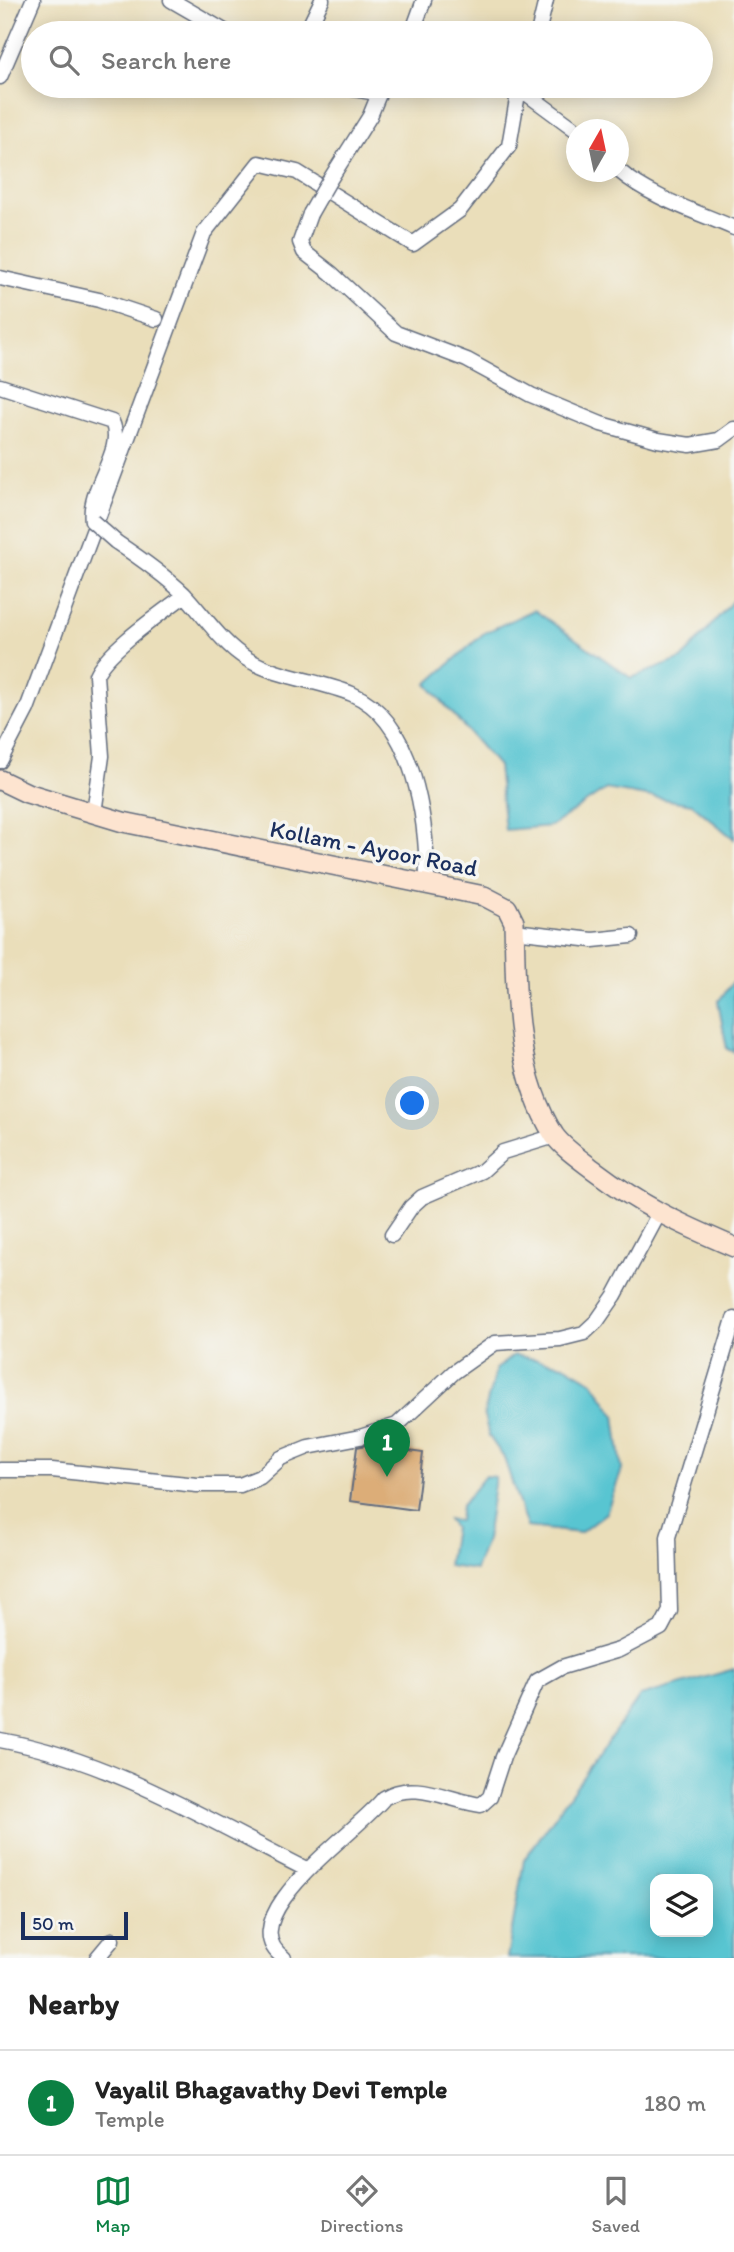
<!DOCTYPE html>
<style>
body{margin:0;font-family:Itim,sans-serif;background:#f2f2f2;color:#222}
.controls{position:absolute;right:21px;bottom:21px;display:grid;overflow:hidden;border-radius:14px;box-shadow:0 4px 18px #0003}
.controls button{width:63px;height:63px;display:grid;place-items:center;padding:0;border:0;border-bottom:2px solid #e0e0e0;background:#fff;color:#222;font:35px sans-serif}
.compass{position:absolute;left:566px;top:119px;width:63px;height:63px;border-radius:50%;background:#fff;box-shadow:0 4px 18px #0003;rotate:9deg}
.scale{position:absolute;left:21px;bottom:18px;width:107px;box-sizing:border-box;padding-left:7px;border:4px solid #1b2f5e;border-top:0;font-size:19px;line-height:24px;white-space:nowrap;color:#1b2f5e;-webkit-text-stroke:5px #f6f6f2;paint-order:stroke}
.you{position:absolute;left:413px;top:1104px;width:24px;height:24px;margin:-18px;border:5px solid #fff;border-radius:50%;background:#1a73e8;box-shadow:0 0 0 10px #1a73e833}
.badge{display:grid;place-items:center;width:46px;height:46px;border-radius:50%;background:#0b8043;color:#fff;font-size:23px;font-weight:700}
.pin{position:absolute;translate:-50% -58px;filter:drop-shadow(0 2px 4px #0008)}
.pin::after{content:'';position:absolute;top:37px;width:24px;height:21px;background:inherit;clip-path:polygon(0 0,100% 0,50% 100%)}
.list{margin:0;padding:0;list-style:none}
h2{display:flex;justify-content:space-between;align-items:center;height:91px;margin:0;padding:0 28px;font-size:30px}
h2 small{font-size:23px;font-weight:400;color:#767676}
.list li{display:grid;grid-template-columns:46px 1fr auto;gap:21px;align-items:center;box-sizing:border-box;height:105px;padding:0 28px;border-top:2px solid #e0e0e0}
.list b{display:block;font-size:26px;white-space:nowrap}
.list p{margin:0;font-size:23px;white-space:nowrap;color:#767676}
.list em{font-size:23px;font-style:normal;color:#767676}
.icon{flex:none;width:38px;height:38px;fill:none;stroke:currentColor;stroke-width:2;stroke-linecap:round;stroke-linejoin:round}
.map{position:relative;flex:none;width:734px;height:1958px;overflow:hidden}
.search{position:absolute;background:#fff;box-shadow:0 4px 18px #0003;left:21px;right:21px;top:21px;height:77px;display:flex;align-items:center;gap:18px;box-sizing:border-box;padding:0 24px;border-radius:38px;color:#767676;font-size:26px}
.sheet{height:196px;background:#fff}
nav{display:flex;justify-content:space-around;align-items:center;box-sizing:border-box;height:98px;border-top:2px solid #e0e0e0;background:#fff;font-size:19px;color:#767676}
nav a{display:grid;justify-items:center;gap:4px}
nav .on{color:#0b8043}
.map>svg:first-child{display:block}
.water{fill:#59c5d1;stroke:#3a7a98;stroke-width:2;fill-rule:evenodd}
.building{fill:#dcad78}
.lines{fill:none;stroke-linecap:round;stroke-linejoin:round}
.minor-casing{stroke:#636c7e;stroke-width:17}
.secondary-casing{stroke:#636c7e;stroke-width:22}
.minor{stroke:#fff;stroke-width:14}
.secondary{stroke:#fde4d0;stroke-width:19}
.minor-bridge-casing{stroke:#636c7e;stroke-width:17;stroke-linecap:butt}
.minor-bridge{stroke:#fff;stroke-width:14}
.labels{text-anchor:middle;dominant-baseline:central;stroke-width:7;stroke-linejoin:round;paint-order:stroke}
.street-label{font-size:24px;fill:#1b2f5e;stroke:#f6f6f2}
</style>
<div class="map">
<svg width="734" height="1958" viewBox="0 0 734 1958">
<rect width="100%" height="100%" fill="#f6f6f2"/>
<filter id="ink" filterUnits="userSpaceOnUse"><feTurbulence type="fractalNoise" baseFrequency=".0143" numOctaves="2"/><feDisplacementMap in="SourceGraphic" scale="14" xChannelSelector="R" yChannelSelector="G"/><feConvolveMatrix kernelMatrix="1 2 1 2 8 2 1 2 1" color-interpolation-filters="sRGB"/></filter>
<filter id="wash" filterUnits="userSpaceOnUse"><feTurbulence type="fractalNoise" baseFrequency=".00686" numOctaves="4" result="noise"/><feDisplacementMap in="SourceGraphic" scale="28" xChannelSelector="R" yChannelSelector="G"/><feGaussianBlur stdDeviation="1.57" result="paint"/><feColorMatrix in="noise" values="0 0 0 0 0 0 0 0 0 0 0 0 0 0 0 0 0 1.4 0 .05"/><feComposite in="paint" operator="in"/></filter>
<g filter="url(#wash)">
<rect width="100%" height="100%" fill="#eadeba"/>
<path class="water" d="M734 599V839L692 804 606 789 551 826 505 830 498 766 427 684 484 633 534 610 631 678 682 659Z
M734 980V1052L727 1049 718 1002Z
M514 1355 564 1365 593 1382 615 1415 622 1470 606 1513 580 1533 527 1527 504 1458 489 1436 484 1414 496 1369Z
M485 1476 495 1477 486 1540 475 1570 448 1566 454 1528 448 1520 459 1521 461 1506Z
M734 1669V1958H507L524 1860 640 1696ZM655 1879H708V1932H655Z"/>
<g id="blocks">
<path class="building" d="M366 1445 423 1453 416 1510 350 1501 357 1447Z"/>
</g>
</g>
<g filter="url(#ink)">
<use href="#blocks" fill-opacity="0" stroke="#636c7e" stroke-width="2"/>
<g class="lines">
<defs>
<path id="minor" d="M171 0 228 33
M306 33 322 0
M412 33 424 0
M538 33 546 0
M0 77 33 0
M336 86 370 92 383 86
M494 86 511 91 522 86
M618 170C651 198 695 211 734 228
M329 181 370 116 381 89
M310 214 300 242 304 252 331 273 396 333 467 360 531 395 601 424 658 440 690 445 719 440 734 429
M0 278 99 300 156 319
M0 386 112 422C126 451 87 487 92 521
M116 542C140 558 163 574 184 594 204 615 221 643 247 659 278 678 318 680 352 694 415 721 427 822 427 882
M0 761 27 709 204 233 259 163 297 172 413 244 460 210 509 146 519 88 576 130
M94 813 102 756 96 675C106 651 163 612 185 595
M514 931 593 940 631 936
M392 1235 411 1207 422 1197 482 1171 503 1152 555 1136
M0 1470H52L197 1485H240L260 1477 281 1458 308 1447 360 1437 397 1425 454 1372 495 1343 560 1339 584 1333 597 1321 615 1295 658 1215
M0 1740C111 1760 208 1820 308 1870
M97 1958 112 1940
M284 1958C226 1918 361 1829 384 1798 413 1779 450 1801 481 1805L490 1797 503 1757 537 1681 562 1667 619 1650 661 1628 670 1611 668 1537 734 1319"/>
<path id="secondary" d="M0 780 27 793 123 822 484 896 507 908 514 922C516 993 514 1072 554 1135 563 1148 581 1160 594 1170 643 1207 678 1223 734 1247"/>
</defs>
<use href="#minor" class="minor-casing"/>
<use href="#secondary" class="secondary-casing"/>
<use href="#minor" class="minor"/>
<use href="#secondary" class="secondary"/>
<defs>
<path id="minor-bridge" d="M310 214 329 181
M92 521 116 542"/>
</defs>
<use href="#minor-bridge" class="minor-bridge-casing"/>
<use href="#minor-bridge" class="minor-bridge"/>
</g>
</g>
<g class="labels">
<g class="street-label">
<text transform="translate(374 848) rotate(11)">Kollam - Ayoor Road</text>
</g>
</g>
</svg>
<div class="controls">
<button><svg class="icon" aria-label="layers" viewBox="0 0 24 24"><path d="M12 4l9 5-9 5-9-5zM3 14l9 5 9-5"/></svg></button>
</div>
<svg class="compass" viewBox="-18 -18 36 36"><path d="M0-13l5 13h-10z" fill="#e53935"/><path d="M0 13l5-13h-10z" fill="#767676"/></svg>
<div class="scale">50 m</div>
<div class="you"></div>
<div class="pin badge" style="left:387px;top:1477px">1</div>
<div class="search"><svg class="icon" aria-label="search" viewBox="0 0 24 24"><circle cx="10" cy="10" r="6"/><path d="M15 15l6 6"/></svg>Search here</div>
</div>
<section class="sheet">
<h2>Nearby<small></small></h2>
<ul class="list">
<li><span class="badge">1</span><div><b>Vayalil Bhagavathy Devi Temple</b><p>Temple</p></div><em>180 m</em></li>
</ul>
</section>
<nav>
<a class="on"><svg class="icon" aria-label="map" viewBox="0 0 24 24"><path d="M3 6l6-2 6 2 6-2v14l-6 2-6-2-6 2zM9 4v14M15 6v14"/></svg>Map</a>
<a><svg class="icon" aria-label="directions" viewBox="0 0 24 24"><path d="M12 3l9 9-9 9-9-9zM9 14v-3h6M13 9l2 2-2 2"/></svg>Directions</a>
<a><svg class="icon" aria-label="saved" viewBox="0 0 24 24"><path d="M7 4h10v16l-5-4-5 4z"/></svg>Saved</a>
</nav>
